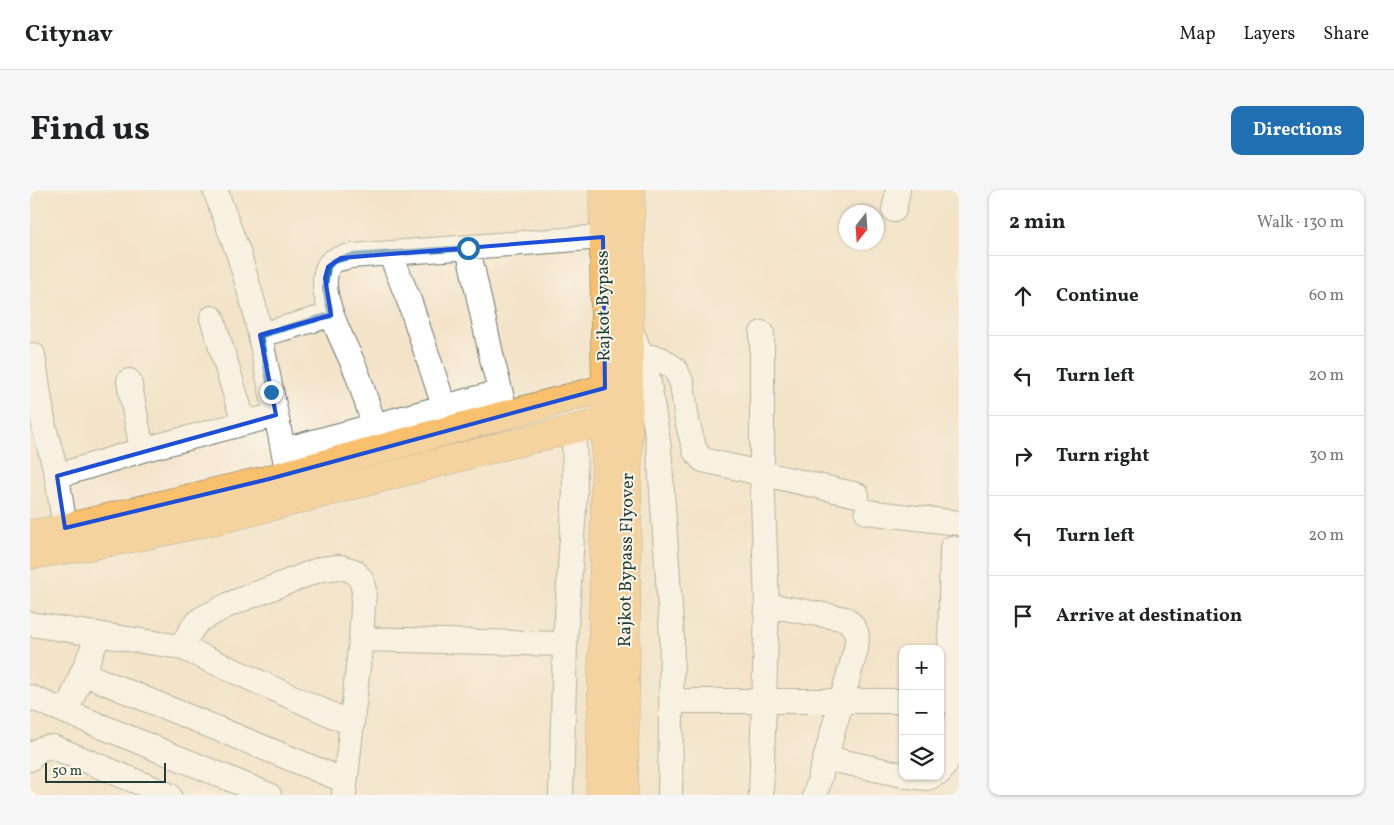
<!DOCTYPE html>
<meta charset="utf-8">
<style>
body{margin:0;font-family:Vollkorn,serif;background:#f6f6f6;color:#202124}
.controls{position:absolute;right:15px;bottom:15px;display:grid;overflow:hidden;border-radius:10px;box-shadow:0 1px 4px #0004}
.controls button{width:45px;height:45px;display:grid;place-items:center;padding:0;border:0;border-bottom:1px solid #e0e0e0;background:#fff;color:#202124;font:25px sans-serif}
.compass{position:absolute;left:809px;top:15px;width:45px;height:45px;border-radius:50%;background:#fff;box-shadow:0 1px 4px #0004;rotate:197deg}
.scale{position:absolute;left:15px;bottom:12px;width:121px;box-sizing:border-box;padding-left:5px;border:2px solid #1f3d34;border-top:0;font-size:14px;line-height:18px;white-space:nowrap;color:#1f3d34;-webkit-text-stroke:4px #fbf7ec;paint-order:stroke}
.stop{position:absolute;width:15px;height:15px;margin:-11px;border:4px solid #1f6fb2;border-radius:50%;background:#fff}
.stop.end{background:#1f6fb2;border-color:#fff;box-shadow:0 1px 5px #0008}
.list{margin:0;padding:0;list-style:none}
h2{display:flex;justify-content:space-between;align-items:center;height:65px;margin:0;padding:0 20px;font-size:21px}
h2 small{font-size:16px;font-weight:400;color:#757577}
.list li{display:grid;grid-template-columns:32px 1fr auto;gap:15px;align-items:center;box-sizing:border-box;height:80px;padding:0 20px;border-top:1px solid #e0e0e0}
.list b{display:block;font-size:19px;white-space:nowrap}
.list em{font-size:16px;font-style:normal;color:#757577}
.icon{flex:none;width:28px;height:28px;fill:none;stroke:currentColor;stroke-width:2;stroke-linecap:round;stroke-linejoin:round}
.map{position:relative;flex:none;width:929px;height:605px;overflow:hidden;border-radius:10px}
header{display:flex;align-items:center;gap:30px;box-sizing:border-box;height:70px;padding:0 25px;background:#fff;border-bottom:1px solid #e0e0e0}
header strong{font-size:24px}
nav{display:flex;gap:28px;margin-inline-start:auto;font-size:18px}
.intro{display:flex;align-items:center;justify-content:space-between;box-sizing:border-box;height:120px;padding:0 30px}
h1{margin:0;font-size:35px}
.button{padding:12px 22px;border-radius:10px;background:#1f6fb2;color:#fff;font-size:18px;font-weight:700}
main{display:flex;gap:30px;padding:0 30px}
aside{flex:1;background:#fff;border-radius:10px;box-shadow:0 1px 4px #0004}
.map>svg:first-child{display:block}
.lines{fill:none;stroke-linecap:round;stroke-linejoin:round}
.minor-casing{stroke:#697768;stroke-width:26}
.major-casing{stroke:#697768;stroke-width:29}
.highway-casing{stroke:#697768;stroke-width:29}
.minor{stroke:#fff;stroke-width:24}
.major{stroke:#f8bf6c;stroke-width:28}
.highway{stroke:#f8bf6c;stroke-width:28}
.route{stroke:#1f6fb2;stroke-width:6}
.marked{fill:none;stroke:#1d4ed8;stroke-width:4;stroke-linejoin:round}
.labels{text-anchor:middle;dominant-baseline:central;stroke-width:4;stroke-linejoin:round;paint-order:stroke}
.street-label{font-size:18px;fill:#1f3d34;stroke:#fbf7ec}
</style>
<header>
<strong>Citynav</strong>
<nav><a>Map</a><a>Layers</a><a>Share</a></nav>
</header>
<div class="intro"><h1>Find us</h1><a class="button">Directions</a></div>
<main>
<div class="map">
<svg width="929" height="605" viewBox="0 0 929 605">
<rect width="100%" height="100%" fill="#fbf7ec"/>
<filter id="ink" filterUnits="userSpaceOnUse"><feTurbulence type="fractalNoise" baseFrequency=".02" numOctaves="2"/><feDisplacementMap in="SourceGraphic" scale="10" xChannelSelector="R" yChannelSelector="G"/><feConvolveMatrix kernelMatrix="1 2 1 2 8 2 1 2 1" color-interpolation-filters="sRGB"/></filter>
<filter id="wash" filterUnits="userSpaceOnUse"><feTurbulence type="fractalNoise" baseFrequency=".0096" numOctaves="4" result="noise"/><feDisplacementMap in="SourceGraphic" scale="20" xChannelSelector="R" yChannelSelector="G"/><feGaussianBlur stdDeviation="1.12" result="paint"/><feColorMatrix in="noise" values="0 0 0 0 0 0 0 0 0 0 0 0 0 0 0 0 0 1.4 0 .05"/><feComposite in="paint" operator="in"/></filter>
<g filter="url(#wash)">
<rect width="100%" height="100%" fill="#f3e3c9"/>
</g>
<g filter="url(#ink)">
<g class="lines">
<defs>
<path id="minor" d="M185 0 209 65 224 116 258 284
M864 20 868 0
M438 58 463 173 474 216
M360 63 380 113 414 216
M182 128 214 233
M601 139 617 181 629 258 642 447 640 605
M230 145 301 125
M3 165 14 237 27 286 35 338
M611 165 631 169 645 179 652 193 657 231 665 261 673 270 827 305
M99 191 112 260
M344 234C338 217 333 200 327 183 317 157 285 104 298 77 302 68 314 68 322 66L573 47
M253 260 470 202
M27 286 112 260 246 225
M837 322 929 333
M737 415 816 429C828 440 828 444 826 459L785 605
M0 434 151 457 322 534
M331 449 535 454
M151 457 163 437 171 429 200 414 291 379 310 377 324 381 331 389 334 401 331 449 314 605
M52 483 315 591
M0 507 239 605
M641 511H873
M919 511 922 358
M36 522 69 444
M796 568 873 585
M0 569C7 560 11 557 23 557L139 605
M910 582 917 571 929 521
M877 586 897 588 902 586
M531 605 535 454 545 301 544 239
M731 605 737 415 732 283V143"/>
<path id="major" d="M0 344 25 340 239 289 575 198
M0 365C195 340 383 273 576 232"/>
<path id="highway" d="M570 605 576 232 573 0
M594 605 601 0"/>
</defs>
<use href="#minor" class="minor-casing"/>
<use href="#major" class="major-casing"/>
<use href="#highway" class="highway-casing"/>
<use href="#minor" class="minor"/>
<use href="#major" class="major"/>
<use href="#highway" class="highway"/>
</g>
</g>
<g class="lines" filter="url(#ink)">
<path class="route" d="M241 202 230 145 301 125 295 99 296 88 298 77 303 71 322 66 438 58"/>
</g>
<path d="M0 0H929V605H0ZM573 47 575 198 239 289 35 338 27 286 246 225 230 145 301 125 295 88 298 77 311 68Z" fill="#f3e3c9" fill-opacity=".55" fill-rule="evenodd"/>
<path class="marked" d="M573 47 575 198 239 289 35 338 27 286 246 225 230 145 301 125 295 88 298 77 311 68Z"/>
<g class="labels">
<g class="street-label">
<text transform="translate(574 116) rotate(-91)">Rajkot Bypass</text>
<text transform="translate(597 370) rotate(-89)">Rajkot Bypass Flyover</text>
</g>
</g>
</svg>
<div class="controls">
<button>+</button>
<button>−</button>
<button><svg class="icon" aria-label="layers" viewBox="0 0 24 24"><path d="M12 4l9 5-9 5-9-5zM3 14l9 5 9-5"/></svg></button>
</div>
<svg class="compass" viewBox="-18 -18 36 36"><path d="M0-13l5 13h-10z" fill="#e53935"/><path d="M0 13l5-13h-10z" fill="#757577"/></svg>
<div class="scale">50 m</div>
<div class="stop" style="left:438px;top:58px"></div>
<div class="stop end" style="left:241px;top:202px"></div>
</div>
<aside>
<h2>2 min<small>Walk · 130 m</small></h2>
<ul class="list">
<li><svg class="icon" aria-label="ahead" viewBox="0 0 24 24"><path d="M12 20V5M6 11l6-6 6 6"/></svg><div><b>Continue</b></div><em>60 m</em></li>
<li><svg class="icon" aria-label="left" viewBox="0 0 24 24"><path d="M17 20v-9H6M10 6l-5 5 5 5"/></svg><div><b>Turn left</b></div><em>20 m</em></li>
<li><svg class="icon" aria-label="right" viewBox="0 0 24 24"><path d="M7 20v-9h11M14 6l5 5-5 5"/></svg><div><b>Turn right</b></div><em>30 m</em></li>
<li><svg class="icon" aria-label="left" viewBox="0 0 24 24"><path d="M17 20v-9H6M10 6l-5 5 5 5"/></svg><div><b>Turn left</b></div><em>20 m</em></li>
<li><svg class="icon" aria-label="arrive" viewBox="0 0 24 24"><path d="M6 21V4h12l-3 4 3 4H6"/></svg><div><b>Arrive at destination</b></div></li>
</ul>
</aside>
</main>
